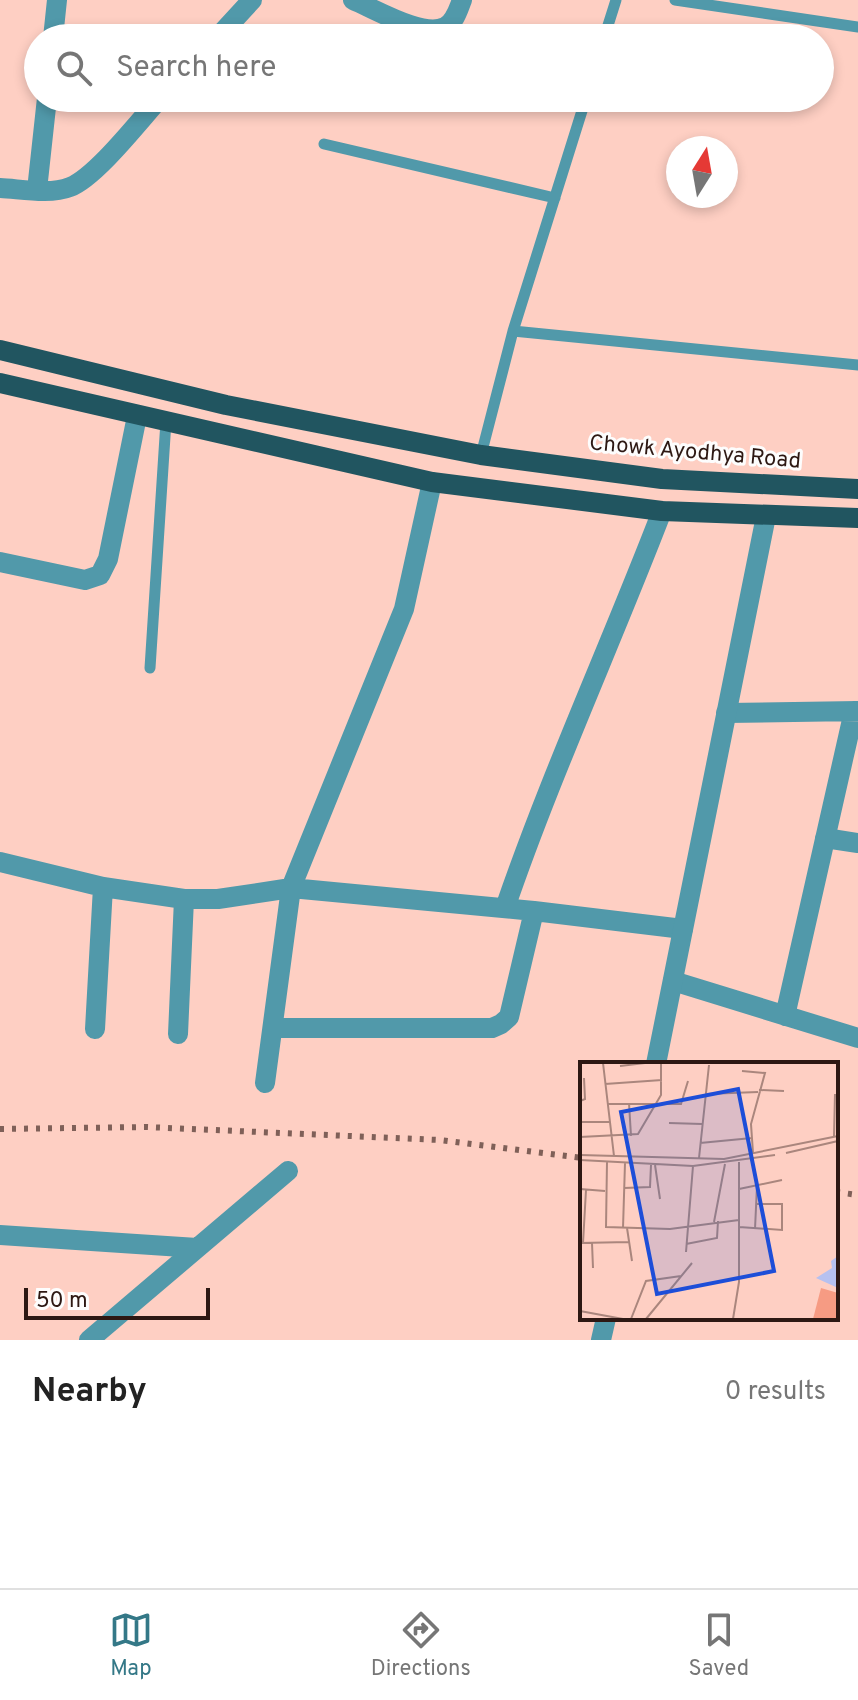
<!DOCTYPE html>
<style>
body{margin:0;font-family:Overpass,sans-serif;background:#f2f2f2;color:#222}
.compass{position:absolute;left:666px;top:136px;width:72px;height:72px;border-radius:50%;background:#fff;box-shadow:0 4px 12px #0003;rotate:11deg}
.scale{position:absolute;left:24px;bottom:20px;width:186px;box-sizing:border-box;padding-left:8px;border:4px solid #2d1813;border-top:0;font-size:22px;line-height:28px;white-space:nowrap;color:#2d1813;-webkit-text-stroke:6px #fdfdfd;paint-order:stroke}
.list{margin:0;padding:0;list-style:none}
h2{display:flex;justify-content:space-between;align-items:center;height:104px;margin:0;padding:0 32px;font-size:34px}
h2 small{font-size:26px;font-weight:400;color:#767676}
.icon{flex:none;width:44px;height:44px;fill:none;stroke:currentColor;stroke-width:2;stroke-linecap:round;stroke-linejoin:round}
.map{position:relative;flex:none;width:858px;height:1340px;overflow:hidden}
.search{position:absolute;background:#fff;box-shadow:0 4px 12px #0003;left:24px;right:24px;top:24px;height:88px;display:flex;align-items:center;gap:20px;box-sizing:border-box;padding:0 28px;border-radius:44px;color:#767676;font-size:30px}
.sheet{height:248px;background:#fff}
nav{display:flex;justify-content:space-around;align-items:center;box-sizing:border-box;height:112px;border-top:2px solid #e0e0e0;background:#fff;font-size:22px;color:#767676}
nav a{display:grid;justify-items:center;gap:4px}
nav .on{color:#347887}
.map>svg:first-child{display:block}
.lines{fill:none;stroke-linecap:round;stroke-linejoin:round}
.service{stroke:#5199aa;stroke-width:11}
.minor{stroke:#5199aa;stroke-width:20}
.tertiary{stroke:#5199aa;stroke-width:20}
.primary{stroke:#215560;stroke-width:20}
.rail{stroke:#7f6058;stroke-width:6;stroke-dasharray:4 8;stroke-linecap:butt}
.labels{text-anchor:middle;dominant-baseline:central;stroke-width:6;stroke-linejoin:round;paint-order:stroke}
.street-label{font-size:22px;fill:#2d1813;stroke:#fdfdfd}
.inset-road{fill:none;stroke:#aa867d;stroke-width:2}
.view{fill:#1d4ed8;fill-opacity:0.15;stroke:#1d4ed8;stroke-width:4}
.inset-edge{fill:none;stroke:#2d1813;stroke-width:4}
</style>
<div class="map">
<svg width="858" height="1340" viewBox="0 0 858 1340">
<rect width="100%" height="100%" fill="#fecfc3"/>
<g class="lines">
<path class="service" d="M675 0 858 27
M604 38 616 0
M324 144 555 198
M513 331 858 365
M481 455 513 331 586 98
M150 668 166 421"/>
<path class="minor" d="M353 0C375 9 423 38 445 27 455 22 458 10 462 0
M53 38 57 0
M217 38 252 0
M0 188C21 189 50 195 70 187 96 177 140 120 160 98
M37 190 47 98
M0 562 85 580 100 575 108 559 137 416
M726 713 858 711
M825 838 858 843
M0 862 103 887 184 899H218L291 888 534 911 683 929
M505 908C551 774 611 644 662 511
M673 981 858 1038
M785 1016 854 711
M273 1028H492L501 1024 509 1017 534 911
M95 1029 103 887
M178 1034 184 899
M265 1083 291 888 404 609 432 482
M0 1235 197 1248
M89 1340 288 1171"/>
<path class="tertiary" d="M656 1064 766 516
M601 1340 606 1318"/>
<path class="primary" d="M0 350 226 405 481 455 662 479 858 489
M0 383 432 482 662 511 858 518"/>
<path class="rail" d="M0 1129 146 1127 440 1140 582 1158
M836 1192 858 1195"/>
</g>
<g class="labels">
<g class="street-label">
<text transform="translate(695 453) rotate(5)">Chowk Ayodhya Road</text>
</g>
</g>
<g transform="translate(580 1062)">
<rect width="258" height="258" fill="#fecfc3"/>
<path d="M241 226 258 231V257H233Z" fill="#f69b83"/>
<path d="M258 194V226L236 216 252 206 251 199Z" fill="#b6c1f0"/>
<path class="inset-road" d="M23 1 34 94M40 4 65 1M162 9 185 11 171 62 173 91M25 22 82 18M179 28 204 29M125 32 178 30M0 39 5 37 4 16M49 41 51 74M27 42H101L108 19M0 60H30M89 61 122 62M254 74 255 32M0 75 58 72 81 33V1M120 81 172 76M206 91 258 79M0 93 144 97 258 74M119 96 129 3M0 98 113 104 195 93M27 100 26 165 90 167 159 158M75 103 80 137M44 126 70 125 71 103M0 127 25 129M159 127 202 118M134 160 145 102M159 165 202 168V142H176M43 166 45 101M47 166 52 199M175 167 177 124M0 181 49 180M3 181 6 128M12 181 13 206M106 182 137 176 138 159M106 190 113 104M0 249 43 257M51 257 66 219 101 214M66 257 112 201M153 257 159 220V100"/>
<path class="view" d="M158 27 194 209 77 232 41 50Z"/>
<rect width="258" height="258" class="inset-edge"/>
</g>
</svg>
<svg class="compass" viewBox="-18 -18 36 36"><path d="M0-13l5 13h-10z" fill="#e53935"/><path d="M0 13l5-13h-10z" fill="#767676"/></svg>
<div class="scale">50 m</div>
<div class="search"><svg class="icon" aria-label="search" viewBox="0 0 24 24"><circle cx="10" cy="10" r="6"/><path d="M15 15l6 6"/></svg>Search here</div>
</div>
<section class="sheet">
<h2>Nearby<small>0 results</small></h2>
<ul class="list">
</ul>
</section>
<nav>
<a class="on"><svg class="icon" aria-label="map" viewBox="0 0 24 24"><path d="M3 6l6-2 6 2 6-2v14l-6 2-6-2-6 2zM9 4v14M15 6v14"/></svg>Map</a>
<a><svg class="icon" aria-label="directions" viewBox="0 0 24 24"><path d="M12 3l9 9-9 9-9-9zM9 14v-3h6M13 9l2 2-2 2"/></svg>Directions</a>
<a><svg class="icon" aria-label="saved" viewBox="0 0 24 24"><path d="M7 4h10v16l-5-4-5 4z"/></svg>Saved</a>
</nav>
